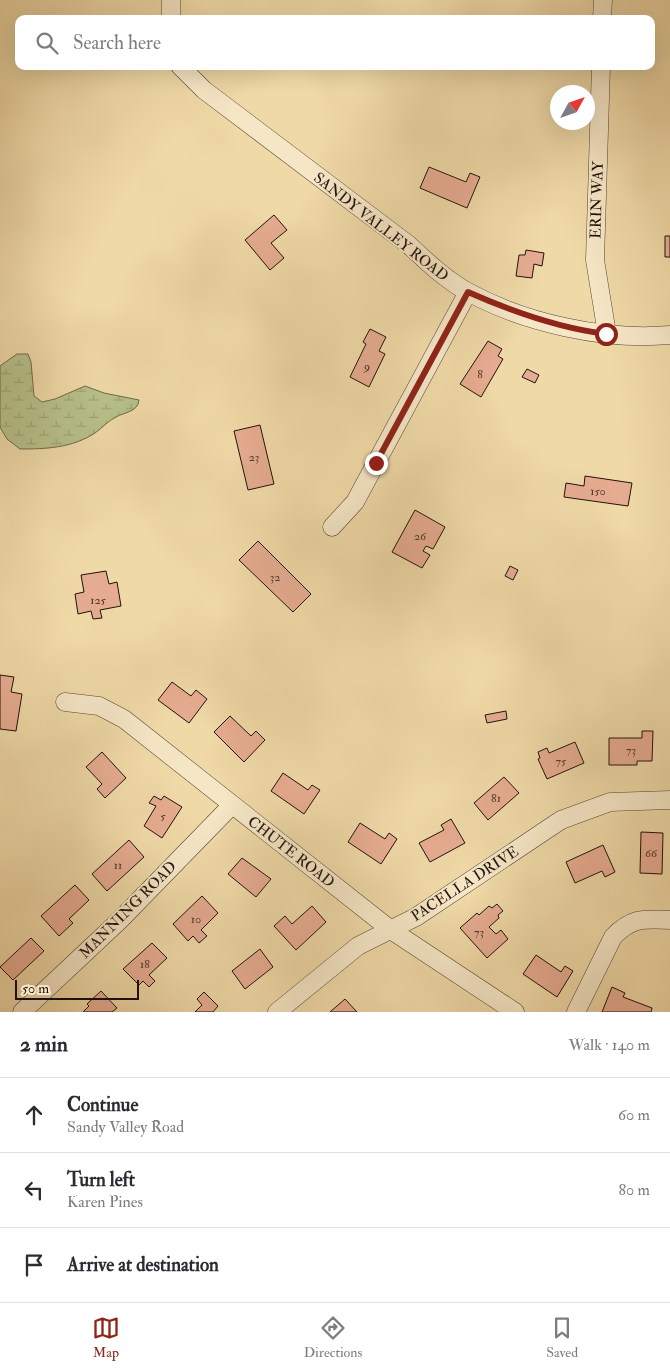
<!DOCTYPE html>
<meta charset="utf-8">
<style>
body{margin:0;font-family:"IM FELL Double Pica",serif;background:#f2f2f3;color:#2b2b33}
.compass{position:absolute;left:550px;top:85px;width:45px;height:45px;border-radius:50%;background:#fff;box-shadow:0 5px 20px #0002;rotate:50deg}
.scale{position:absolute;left:15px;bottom:12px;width:124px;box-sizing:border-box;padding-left:5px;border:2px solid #21120b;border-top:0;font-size:14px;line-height:18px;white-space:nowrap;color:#21120b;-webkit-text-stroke:4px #f5e6c6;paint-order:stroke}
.stop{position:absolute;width:15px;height:15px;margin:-11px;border:4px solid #8f2418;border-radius:50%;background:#fff}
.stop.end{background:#8f2418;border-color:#fff;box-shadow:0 1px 5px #0008}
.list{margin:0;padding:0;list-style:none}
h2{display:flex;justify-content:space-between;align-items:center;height:65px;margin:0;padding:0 20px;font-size:21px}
h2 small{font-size:16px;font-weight:400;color:#7c7c81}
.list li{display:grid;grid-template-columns:32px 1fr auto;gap:15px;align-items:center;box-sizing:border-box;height:75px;padding:0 20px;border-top:1px solid #e1e1e2}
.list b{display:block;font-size:19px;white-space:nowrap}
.list p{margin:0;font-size:16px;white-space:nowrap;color:#7c7c81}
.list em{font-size:16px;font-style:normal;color:#7c7c81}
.icon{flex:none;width:28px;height:28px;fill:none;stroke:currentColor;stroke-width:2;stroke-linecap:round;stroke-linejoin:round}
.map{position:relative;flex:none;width:670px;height:1012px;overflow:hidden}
.search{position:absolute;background:#fff;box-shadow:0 5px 20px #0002;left:15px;right:15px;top:15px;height:55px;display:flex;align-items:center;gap:12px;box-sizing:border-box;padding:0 18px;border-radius:10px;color:#7c7c81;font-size:19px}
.sheet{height:290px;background:#fff}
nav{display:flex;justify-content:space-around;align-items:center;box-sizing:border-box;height:70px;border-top:1px solid #e1e1e2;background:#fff;font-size:14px;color:#7c7c81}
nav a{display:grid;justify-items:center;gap:2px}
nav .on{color:#8f2418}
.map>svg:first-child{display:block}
.wetland{fill:url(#wetland-marsh);stroke:#6c694a}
.building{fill:#e6ac91;stroke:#21120b}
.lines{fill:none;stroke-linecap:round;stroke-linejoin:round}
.minor-casing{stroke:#544432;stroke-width:19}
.minor{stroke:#f5e6c6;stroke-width:18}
.route{stroke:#8f2418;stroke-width:6}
.labels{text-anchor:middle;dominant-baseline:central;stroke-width:4;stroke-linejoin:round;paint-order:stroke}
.number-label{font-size:12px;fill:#52382c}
.street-label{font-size:15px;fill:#21120b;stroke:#f5e6c6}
</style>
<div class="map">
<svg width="670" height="1012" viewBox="0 0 670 1012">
<defs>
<pattern id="wetland-marsh" width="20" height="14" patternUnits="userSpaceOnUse" patternTransform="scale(1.25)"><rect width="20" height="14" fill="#b7c089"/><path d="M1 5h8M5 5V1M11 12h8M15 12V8" fill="none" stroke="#9da475"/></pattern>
</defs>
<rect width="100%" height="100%" fill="#efd9a7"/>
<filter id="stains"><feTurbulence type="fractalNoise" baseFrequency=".004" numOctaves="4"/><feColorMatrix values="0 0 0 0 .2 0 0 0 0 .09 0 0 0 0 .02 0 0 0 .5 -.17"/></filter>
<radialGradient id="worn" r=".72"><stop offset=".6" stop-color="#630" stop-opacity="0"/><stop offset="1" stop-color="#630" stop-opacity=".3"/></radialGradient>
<path class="wetland" d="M17 354H28L31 362 34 396 42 402 55 399 85 386 104 393 139 400C138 412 125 412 116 417 108 421 102 428 95 433 72 448 46 449 20 449L7 439 0 427V366Z"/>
<path class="building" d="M429 167 466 182 470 173 480 177 467 208 420 188Z
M274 215 287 230 271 243 284 258 270 270 245 240Z
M665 236H670V257H665Z
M526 250 544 253 542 266 534 264 532 278 516 276 519 255H525Z
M370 329 386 337 379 351 385 354 369 387 350 377 366 344 363 342Z
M488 341 502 349 498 356 503 359 481 397 460 384Z
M527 369 539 375 535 383 522 377Z
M260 425 274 484 248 490 234 431Z
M585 476 632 483 628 506 564 497 566 483 584 486Z
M415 510 445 527 433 549 426 546 423 551 430 555 422 568 392 552Z
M258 541 311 594 293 612 239 560Z
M510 566 518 570 513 580 505 576Z
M106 571 109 584 117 582 121 606 100 610 102 618 93 619 91 611 78 614 75 594 84 592 81 575Z
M0 675 14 677 11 692 22 694 16 731 0 729Z
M172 682 191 696 196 690 207 699 189 723 158 700Z
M506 711 507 719 487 723 485 715Z
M230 716 251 736 256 731 265 740 244 762 214 732Z
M642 731H653L652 761H637V765H609V738H642Z
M575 742 584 763 547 779 538 759 540 758 538 752 547 748 549 753Z
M102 752 126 778 105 798 97 789 102 784 86 767Z
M283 773 308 790 312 785 320 790 304 814 271 791Z
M504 777 519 793 488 820 474 803Z
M154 796 161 800 164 796 182 807 162 838 144 826 156 806 149 803Z
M451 819 465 843 430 862 419 843 444 830 441 825Z
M360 823 385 839 389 833 397 839 381 864 348 842Z
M641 832 663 833 662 874 640 873Z
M129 840 144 857 107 891 92 874Z
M603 845 615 872 605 877 602 871 575 883 566 862Z
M242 858 271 879 256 897 228 874Z
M75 885 89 900 69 919 73 923 59 936 41 916Z
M202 896 218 913 201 930 207 936 199 943 193 936 188 941 173 924Z
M497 904 503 911 498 915 499 918 489 927 496 934 501 930 508 939 487 958 460 928 477 913 479 915 489 906 492 908Z
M312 906 326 922 296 950 274 926 285 916 292 924Z
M31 938 44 951 13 980 0 967Z
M152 943 167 958 149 975 155 981 149 987 143 981 139 985 123 969Z
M260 949 273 967 245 989 232 971Z
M536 955 561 972 565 966 573 971 557 997 523 974Z
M612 987 625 993 623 997 652 1008 651 1012H602Z
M101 991 117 1008 112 1012H83L89 1006 87 1004Z
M204 992 218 1006 213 1012H195L202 1005 197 999Z
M345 999 357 1012H330Z"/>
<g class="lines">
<defs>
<path id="minor" d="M171 19V0
M602 19 603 0
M180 66 204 90 409 245C427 262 446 280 468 292 525 323 605 341 670 335
M601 66 595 260 607 334
M332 527 355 502 468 292
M65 702 99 706 124 719 391 930 515 1012
M22 1012 120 920 232 805
M277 1012 358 946 416 917 561 820 610 802 670 800
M576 1012 613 937C632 917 644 919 670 920"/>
</defs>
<use href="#minor" class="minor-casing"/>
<use href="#minor" class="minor"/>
</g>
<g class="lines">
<path class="route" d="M376 463 468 292C513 312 558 328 606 334"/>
</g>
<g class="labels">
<g class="number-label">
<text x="367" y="366">9</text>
<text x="480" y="374">8</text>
<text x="254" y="457">23</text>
<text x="598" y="491">150</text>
<text x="420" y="536">26</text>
<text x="275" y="577">32</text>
<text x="98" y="600">125</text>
<text x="631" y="750">73</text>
<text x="561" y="761">75</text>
<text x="496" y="798">81</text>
<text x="163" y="816">5</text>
<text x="651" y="853">66</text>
<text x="118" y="865">11</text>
<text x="196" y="919">10</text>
<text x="479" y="932">73</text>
<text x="145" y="964">18</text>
</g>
<g class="street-label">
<text transform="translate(597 200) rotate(-88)">ERIN WAY</text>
<text transform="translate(381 227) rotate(38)">SANDY VALLEY ROAD</text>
<text transform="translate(291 852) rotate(38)">CHUTE ROAD</text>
<text transform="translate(465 884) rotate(-33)">PACELLA DRIVE</text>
<text transform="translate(128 910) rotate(-45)">MANNING ROAD</text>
</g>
</g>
<rect width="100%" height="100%" filter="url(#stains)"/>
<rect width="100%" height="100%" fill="url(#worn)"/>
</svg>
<svg class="compass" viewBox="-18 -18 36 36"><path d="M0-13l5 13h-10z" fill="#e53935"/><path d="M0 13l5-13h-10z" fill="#7c7c81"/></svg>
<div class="scale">50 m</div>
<div class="stop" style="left:606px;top:334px"></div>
<div class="stop end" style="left:376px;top:463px"></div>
<div class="search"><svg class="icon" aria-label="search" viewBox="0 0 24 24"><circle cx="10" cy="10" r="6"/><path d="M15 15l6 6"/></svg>Search here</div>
</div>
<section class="sheet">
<h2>2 min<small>Walk · 140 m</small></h2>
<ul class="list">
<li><svg class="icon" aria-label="ahead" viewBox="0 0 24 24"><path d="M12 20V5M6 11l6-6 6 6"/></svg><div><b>Continue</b><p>Sandy Valley Road</p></div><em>60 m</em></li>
<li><svg class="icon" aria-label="left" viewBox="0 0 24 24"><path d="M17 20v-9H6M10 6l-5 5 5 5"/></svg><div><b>Turn left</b><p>Karen Pines</p></div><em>80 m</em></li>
<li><svg class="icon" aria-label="arrive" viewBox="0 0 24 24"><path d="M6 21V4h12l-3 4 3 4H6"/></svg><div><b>Arrive at destination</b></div></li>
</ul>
</section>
<nav>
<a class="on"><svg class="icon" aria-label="map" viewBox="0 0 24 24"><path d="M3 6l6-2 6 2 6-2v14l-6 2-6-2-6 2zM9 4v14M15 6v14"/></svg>Map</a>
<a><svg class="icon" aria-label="directions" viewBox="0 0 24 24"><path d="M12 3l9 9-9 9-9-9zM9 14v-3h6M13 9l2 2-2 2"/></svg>Directions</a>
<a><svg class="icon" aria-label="saved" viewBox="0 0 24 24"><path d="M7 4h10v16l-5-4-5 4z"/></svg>Saved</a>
</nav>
